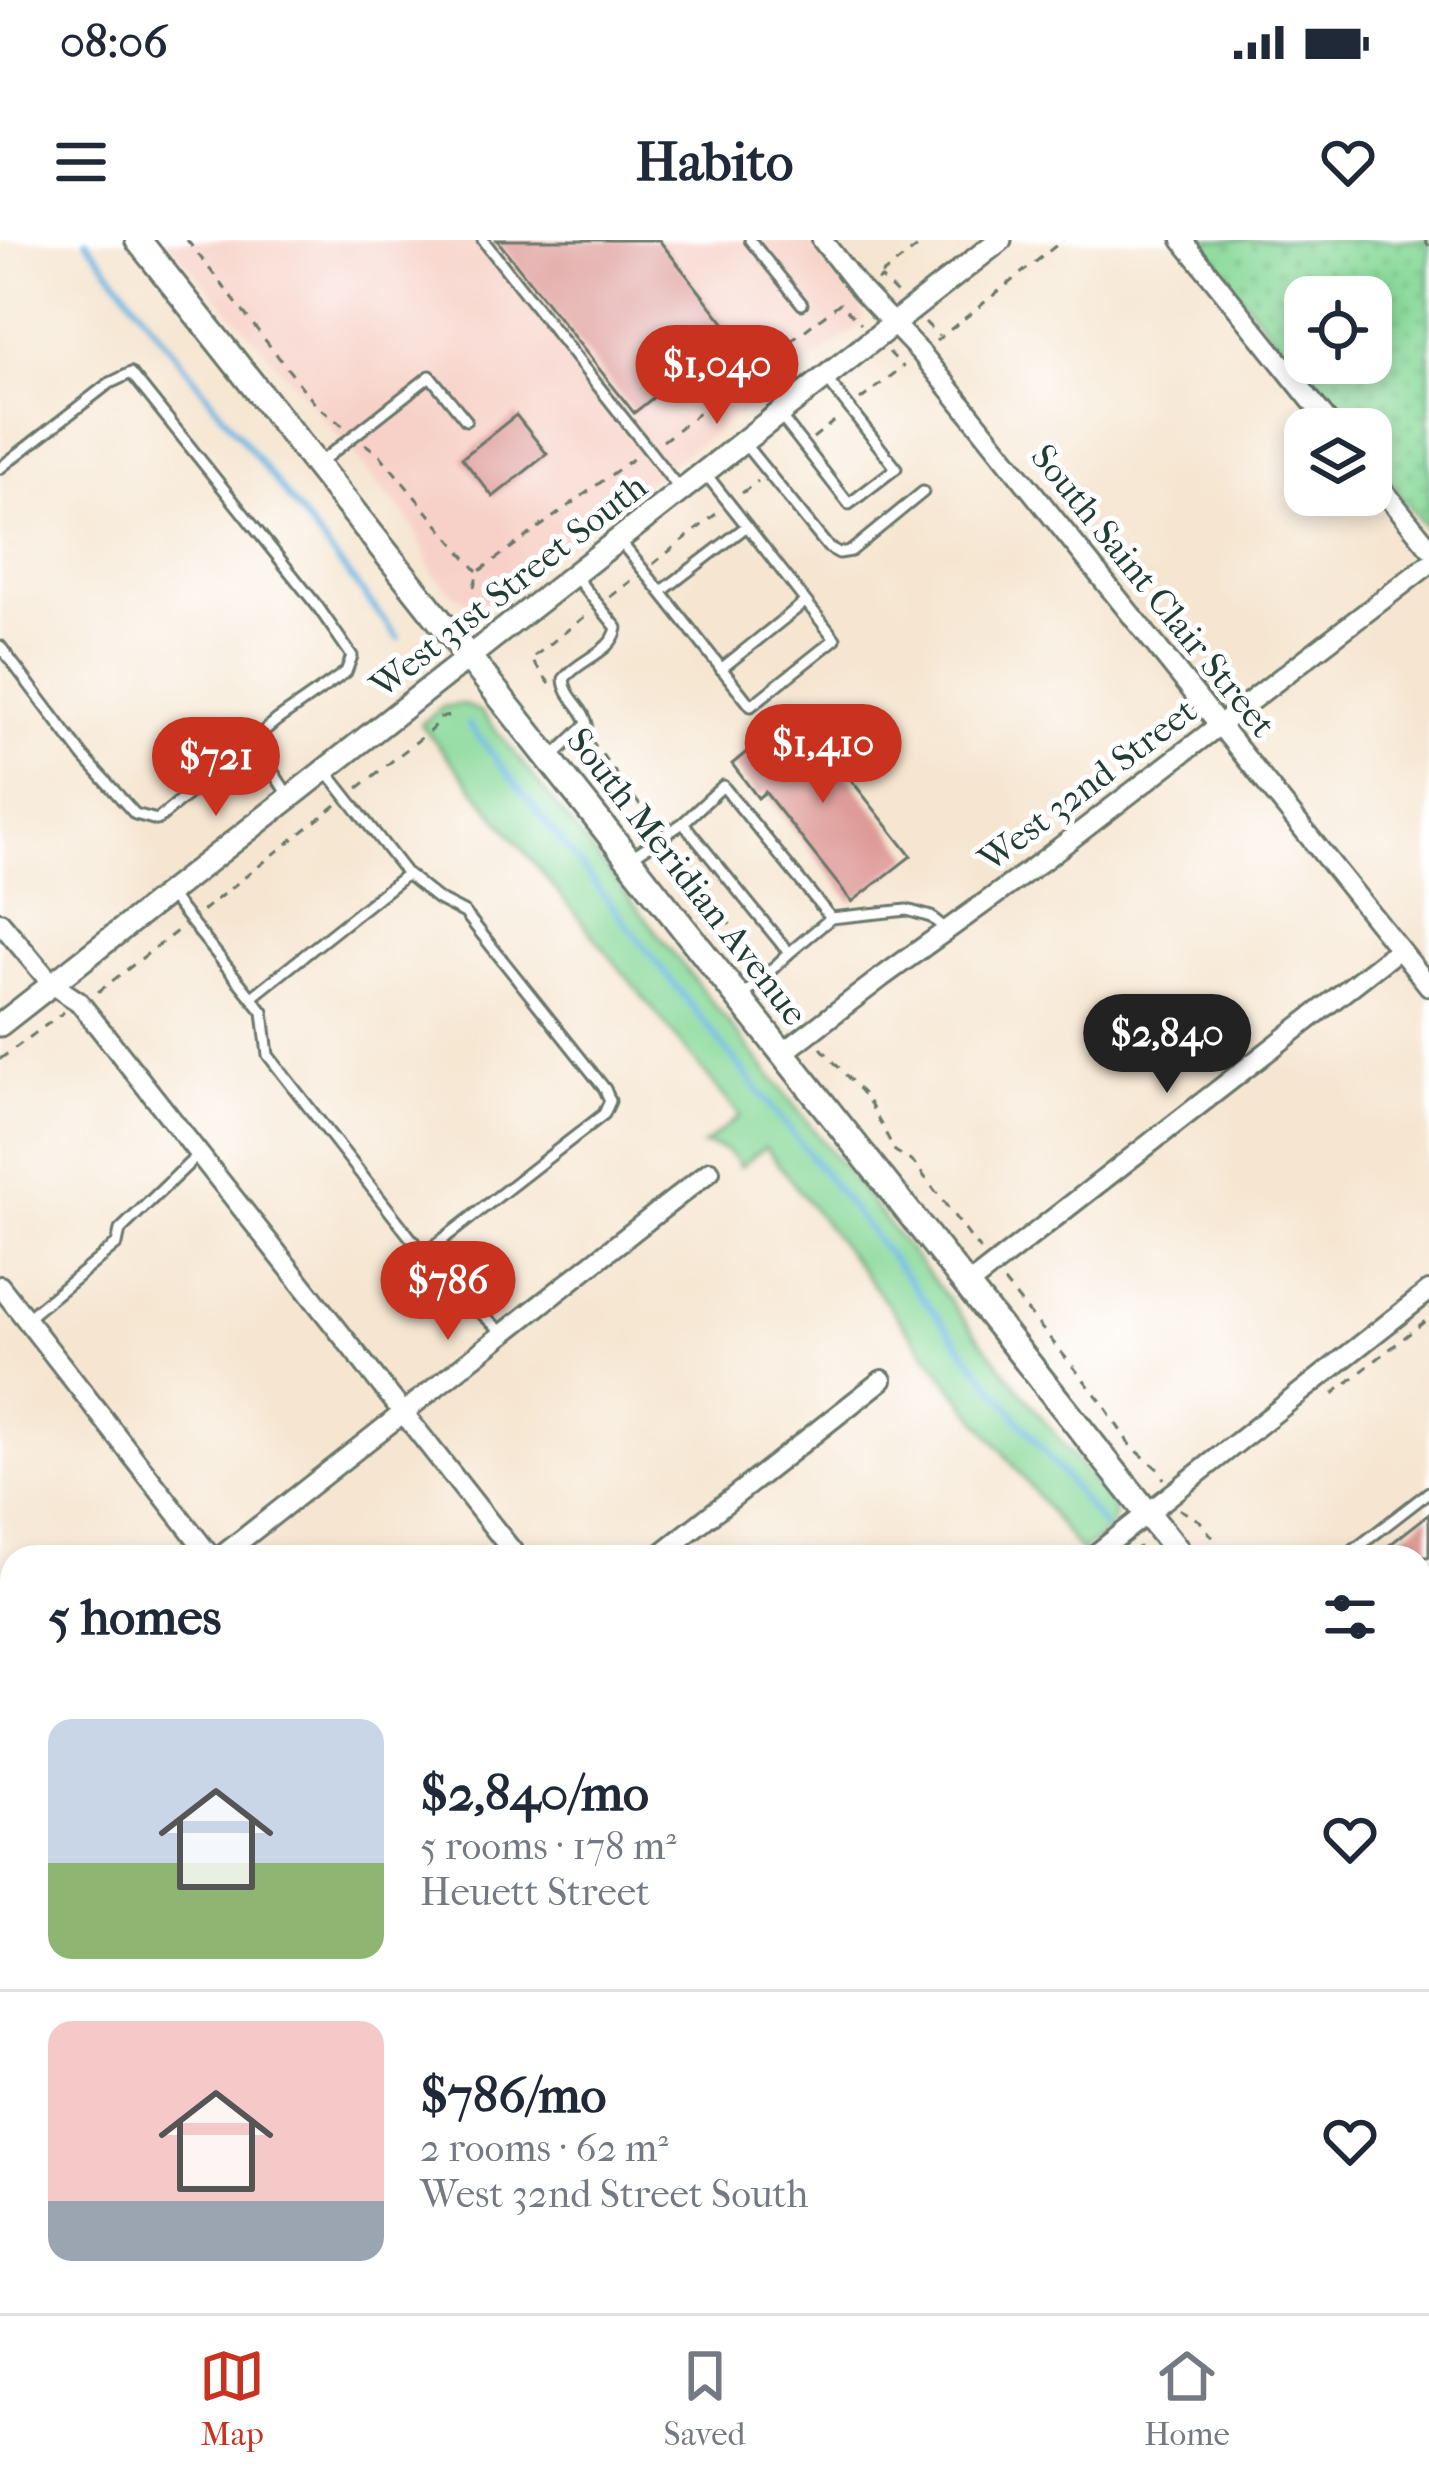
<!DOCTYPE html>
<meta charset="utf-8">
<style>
body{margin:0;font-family:"IM FELL French Canon",serif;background:#f6f6f7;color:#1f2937;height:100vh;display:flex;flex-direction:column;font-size:45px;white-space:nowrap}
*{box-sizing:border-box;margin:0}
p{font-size:39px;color:#747a83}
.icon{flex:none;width:66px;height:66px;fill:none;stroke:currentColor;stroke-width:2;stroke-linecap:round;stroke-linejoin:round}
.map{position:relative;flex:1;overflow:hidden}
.sheet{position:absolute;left:0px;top:1305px;width:1431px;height:768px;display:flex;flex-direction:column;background:#fff;border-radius:36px 36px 0 0;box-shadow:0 6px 18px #0003}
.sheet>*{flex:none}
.fabs{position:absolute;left:1284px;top:36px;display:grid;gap:24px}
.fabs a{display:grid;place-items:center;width:108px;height:108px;border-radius:24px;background:#fff;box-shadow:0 6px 18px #0003;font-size:60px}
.price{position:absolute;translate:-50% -102px;padding:0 27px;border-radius:42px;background:#c8321e;color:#fff;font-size:39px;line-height:78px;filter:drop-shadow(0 3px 6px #0008)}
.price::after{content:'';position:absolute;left:50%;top:72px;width:36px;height:27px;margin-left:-18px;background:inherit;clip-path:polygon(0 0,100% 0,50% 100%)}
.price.selected{background:#222;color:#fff}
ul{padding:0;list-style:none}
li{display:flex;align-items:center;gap:36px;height:300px;padding:0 48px}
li+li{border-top:3px solid #e0e1e3}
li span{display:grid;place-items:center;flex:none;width:336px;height:240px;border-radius:24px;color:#555}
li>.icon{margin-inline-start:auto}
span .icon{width:144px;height:144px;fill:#fffc;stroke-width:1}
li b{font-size:51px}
h2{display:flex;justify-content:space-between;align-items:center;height:144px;padding:0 48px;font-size:51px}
.status{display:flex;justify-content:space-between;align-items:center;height:84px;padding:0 60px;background:#fff;direction:ltr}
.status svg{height:33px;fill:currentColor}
header{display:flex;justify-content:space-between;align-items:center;height:156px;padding:0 48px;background:#fff;font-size:54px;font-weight:700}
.dock{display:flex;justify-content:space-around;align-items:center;height:168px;border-top:3px solid #e0e1e3;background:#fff;font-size:33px;color:#747a83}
.dock a{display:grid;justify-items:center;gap:6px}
.dock .selected{color:#c8321e}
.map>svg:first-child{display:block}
</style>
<div class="status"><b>08:06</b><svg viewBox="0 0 49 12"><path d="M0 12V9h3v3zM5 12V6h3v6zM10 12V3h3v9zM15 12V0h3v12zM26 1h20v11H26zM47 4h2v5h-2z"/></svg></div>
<header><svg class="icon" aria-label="menu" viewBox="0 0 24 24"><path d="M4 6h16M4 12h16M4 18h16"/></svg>Habito<svg class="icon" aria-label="heart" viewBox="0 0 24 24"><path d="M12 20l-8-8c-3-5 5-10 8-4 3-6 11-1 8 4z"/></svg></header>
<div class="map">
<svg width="1429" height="2073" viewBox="0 0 1429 2073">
<defs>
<pattern id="park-dots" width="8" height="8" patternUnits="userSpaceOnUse" patternTransform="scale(3)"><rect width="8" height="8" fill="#88d999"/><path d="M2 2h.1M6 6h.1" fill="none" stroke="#75bb84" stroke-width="1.8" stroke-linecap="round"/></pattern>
</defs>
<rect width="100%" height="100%" fill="#fff"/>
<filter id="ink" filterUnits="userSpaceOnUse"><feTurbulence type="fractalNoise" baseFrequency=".00833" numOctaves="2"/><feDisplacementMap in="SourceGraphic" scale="24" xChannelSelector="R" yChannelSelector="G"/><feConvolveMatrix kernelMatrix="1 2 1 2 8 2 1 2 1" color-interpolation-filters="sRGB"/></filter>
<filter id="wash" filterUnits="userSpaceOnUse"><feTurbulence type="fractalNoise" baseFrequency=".004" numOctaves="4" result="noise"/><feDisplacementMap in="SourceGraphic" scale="48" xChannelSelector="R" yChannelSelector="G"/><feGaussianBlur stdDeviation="2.7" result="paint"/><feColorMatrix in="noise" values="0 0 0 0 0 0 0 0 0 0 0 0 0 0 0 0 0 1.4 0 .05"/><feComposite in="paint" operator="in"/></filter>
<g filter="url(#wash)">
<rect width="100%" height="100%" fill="#f6e6d1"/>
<polygon fill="#f7d1c7" points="166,0 808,0 859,64 864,76 861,85 612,267 504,353 480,364 466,361 450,351 433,333 414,287 305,156"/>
<path fill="#88d999" stroke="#548b66" stroke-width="3" d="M 463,464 L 481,472 L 492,485 L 1113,1267 C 1120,1289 1096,1299 1081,1312 L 765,907 L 740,927 C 733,911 719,906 703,905 L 740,876 L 421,484 L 443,467 Z"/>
<path fill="url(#park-dots)" stroke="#548b66" stroke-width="3" fill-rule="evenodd" d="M 1197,0 L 1429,0 L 1429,292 L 1371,219 L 1371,189 L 1347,189 ZM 1305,57 L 1371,57 L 1371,123 L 1305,123 Z"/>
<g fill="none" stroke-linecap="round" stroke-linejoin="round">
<g stroke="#67b4e1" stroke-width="6">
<polyline points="86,0 398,398"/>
<polyline points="469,485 1105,1288"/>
<polyline points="1419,1718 1429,1731"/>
</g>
</g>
<g id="blocks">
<g fill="#de9b99">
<polygon points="497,0 659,0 733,94 634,173"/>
<polygon points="516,175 547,214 493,257 462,218"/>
<polygon points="797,471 911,616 852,662 765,552 758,558 732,524"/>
<polygon points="1429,1274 1429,1317 1374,1317"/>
</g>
</g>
</g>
<g filter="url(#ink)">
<use href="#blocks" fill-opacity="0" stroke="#6a786b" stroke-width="3"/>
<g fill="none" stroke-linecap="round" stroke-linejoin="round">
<defs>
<g id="service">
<polyline points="483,0 681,251"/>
<polyline points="750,0 802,64"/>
<polyline points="779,174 849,264 896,228 826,138"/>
<polyline points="743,202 828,307 839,313 851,311 923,252"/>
<polyline points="319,223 430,136 466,180"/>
<polyline points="0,228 108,144 131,133 318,367 352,416 346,432 277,480 157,580 135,574 84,517 0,406"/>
<polyline points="619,300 661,352 747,286 705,233"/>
<polyline points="661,352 751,466 835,399 747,286"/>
<polyline points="721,429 805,362"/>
<polyline points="252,500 290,558"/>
<path d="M 552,517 L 587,484 C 584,467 565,458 564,439 C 579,419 612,413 617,388 L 574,335"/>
<polyline points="328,533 407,634 438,659 465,673 605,849 610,861 604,874 424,1014"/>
<polyline points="683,583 723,546 831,678"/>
<polyline points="633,616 683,583 789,713 741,759"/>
<polyline points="168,653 263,772 268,815 442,1038 502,1092"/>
<polyline points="789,713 831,678 907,670 931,677 947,690"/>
<polyline points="252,757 407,634"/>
<polyline points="26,1079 117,1004 120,990 198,915"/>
<polyline points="1345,1317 1429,1252"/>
<polyline points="1419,1498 1429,1507"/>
<polyline points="1419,1608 1429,1600"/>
<polyline points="1419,1793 1429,1805"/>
<polyline points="1419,1843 1429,1835"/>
<polyline points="1419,1926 1429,1918"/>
<polyline points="1419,1974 1429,1986"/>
<polyline points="781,2073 785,2061"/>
</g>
<g id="minor">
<polyline points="822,0 861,50 921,113 1429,746"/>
<polyline points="1182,0 1334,189"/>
<polyline points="1371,235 1429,307"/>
<polyline points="0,682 52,744 79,762 517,1317"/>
<polyline points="783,813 882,737 1041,622 1429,324"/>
<polyline points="0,1046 211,1317"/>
<polyline points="967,1046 1399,709"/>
<polyline points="220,1317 710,931"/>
<polyline points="657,1317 882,1140"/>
<polyline points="1092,1317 1429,1051"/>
<polyline points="0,1439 12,1454"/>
<polyline points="0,1491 12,1482"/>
<polyline points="0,1825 12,1841"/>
</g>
<polyline id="tertiary" points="0,785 1000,0"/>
<g id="secondary">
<polyline points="138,0 1182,1317"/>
<polyline points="1419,1615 1429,1628"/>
</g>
</defs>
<use href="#service" stroke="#6a786b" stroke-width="15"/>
<use href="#minor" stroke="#6a786b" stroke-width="24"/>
<use href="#tertiary" stroke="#6a786b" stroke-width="27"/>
<use href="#secondary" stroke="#6a786b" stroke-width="30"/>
<g stroke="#6a786b" stroke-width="3" stroke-dasharray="9 9" stroke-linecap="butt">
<polyline points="187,0 316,165 343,186"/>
<polyline points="1425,0 1429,6"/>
<polyline points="881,35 927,0"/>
<polyline points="877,41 881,38 897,54"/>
<polyline points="925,82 939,96"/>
<polyline points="936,101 1063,0"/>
<polyline points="889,112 903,127"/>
<polyline points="860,160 904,126"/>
<polyline points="813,198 838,178"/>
<polyline points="663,201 840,63 861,84"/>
<polyline points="365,204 380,215 477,331"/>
<polyline points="742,253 758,241"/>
<polyline points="653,324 716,274"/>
<polyline points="474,347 478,332 634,218"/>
<polyline points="610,357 631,341"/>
<polyline points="550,444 531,419 588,374"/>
<polyline points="591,500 654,584"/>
<polyline points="358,548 431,490 439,478 455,475"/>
<polyline points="670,606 759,722"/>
<polyline points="202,671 336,565"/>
<polyline points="776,744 799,775"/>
<polyline points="98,752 181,688"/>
<polyline points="821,808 867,858 895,911 914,923 980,1010"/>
<polyline points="0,819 64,772"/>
<polyline points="1004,1042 1101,1161 1130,1205 1159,1230 1164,1239"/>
<polyline points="1333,1154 1429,1078"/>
<polyline points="1179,1269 1200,1281 1228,1317"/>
<polyline points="1132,1311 1139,1307 1149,1317"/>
<polyline points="1419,1560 1429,1574"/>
<polyline points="1419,1666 1429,1679"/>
<polyline points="803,2073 809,2061"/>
</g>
<use href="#service" stroke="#fff" stroke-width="9"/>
<use href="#minor" stroke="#fff" stroke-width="18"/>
<use href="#tertiary" stroke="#fff" stroke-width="21"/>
<use href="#secondary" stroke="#fff" stroke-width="24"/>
</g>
</g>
<g text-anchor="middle" stroke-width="10" stroke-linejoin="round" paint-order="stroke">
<g font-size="36" fill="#1f3d34" stroke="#fff">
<text transform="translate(508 345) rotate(-38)" y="13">West 31st Street South</text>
<text transform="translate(1154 350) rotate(51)" y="13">South Saint Clair Street</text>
<text transform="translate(1087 544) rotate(-37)" y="13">West 32nd Street</text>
<text transform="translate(688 636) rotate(52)" y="13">South Meridian Avenue</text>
</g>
</g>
</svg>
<div class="fabs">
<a><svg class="icon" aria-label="locate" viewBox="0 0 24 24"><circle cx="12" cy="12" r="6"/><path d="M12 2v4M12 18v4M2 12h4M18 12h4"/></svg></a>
<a><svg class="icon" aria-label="layers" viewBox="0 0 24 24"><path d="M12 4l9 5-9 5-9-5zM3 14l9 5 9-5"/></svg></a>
</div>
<b class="price" style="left:717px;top:187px">$1,040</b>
<b class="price" style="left:823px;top:566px">$1,410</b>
<b class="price" style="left:216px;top:579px">$721</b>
<b class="price selected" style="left:1167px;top:856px">$2,840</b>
<b class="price" style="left:448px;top:1103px">$786</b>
<section class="sheet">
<h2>5 homes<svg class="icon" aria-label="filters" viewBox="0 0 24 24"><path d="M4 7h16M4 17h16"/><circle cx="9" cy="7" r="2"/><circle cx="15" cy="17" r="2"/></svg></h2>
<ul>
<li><span style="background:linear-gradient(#c9d6e8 60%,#8fb573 0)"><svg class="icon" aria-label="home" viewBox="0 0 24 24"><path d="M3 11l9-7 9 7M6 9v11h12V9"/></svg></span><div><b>$2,840/mo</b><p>5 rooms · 178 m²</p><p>Heuett Street</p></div><svg class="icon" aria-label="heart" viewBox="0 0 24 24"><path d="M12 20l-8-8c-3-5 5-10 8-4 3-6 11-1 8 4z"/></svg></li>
<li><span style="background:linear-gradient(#f6c9c9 75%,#9aa5b1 0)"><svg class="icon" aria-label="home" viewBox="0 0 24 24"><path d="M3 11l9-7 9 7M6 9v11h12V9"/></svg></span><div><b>$786/mo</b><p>2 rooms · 62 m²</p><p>West 32nd Street South</p></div><svg class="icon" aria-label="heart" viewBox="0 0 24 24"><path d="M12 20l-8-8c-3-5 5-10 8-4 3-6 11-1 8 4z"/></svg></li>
</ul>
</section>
</div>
<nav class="dock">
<a class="selected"><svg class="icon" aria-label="map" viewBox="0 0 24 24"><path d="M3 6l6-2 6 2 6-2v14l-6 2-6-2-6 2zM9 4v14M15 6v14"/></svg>Map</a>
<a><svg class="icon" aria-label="saved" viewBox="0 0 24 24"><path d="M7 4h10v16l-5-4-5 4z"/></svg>Saved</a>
<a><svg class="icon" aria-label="home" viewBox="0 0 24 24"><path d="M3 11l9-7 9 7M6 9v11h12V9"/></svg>Home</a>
</nav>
